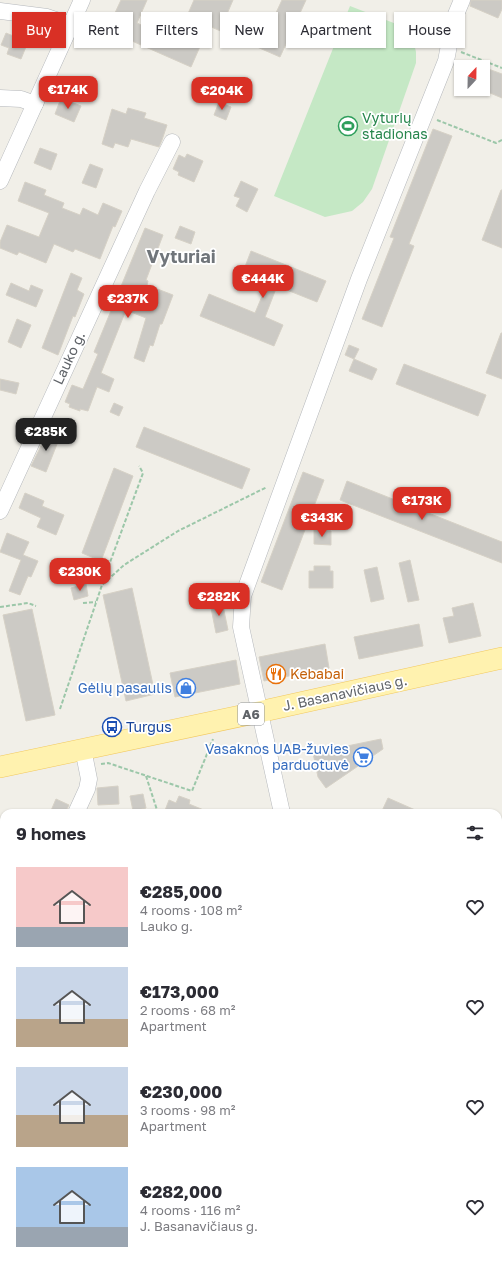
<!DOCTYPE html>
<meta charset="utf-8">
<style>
body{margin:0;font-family:"Golos Text",sans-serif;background:#f2f2f3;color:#2b2b33;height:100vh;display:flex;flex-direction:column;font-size:15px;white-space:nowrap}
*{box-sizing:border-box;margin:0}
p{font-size:13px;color:#7c7c81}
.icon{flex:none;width:22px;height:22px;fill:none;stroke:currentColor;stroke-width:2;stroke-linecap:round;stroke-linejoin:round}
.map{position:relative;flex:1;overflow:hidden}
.drawer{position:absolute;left:0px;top:809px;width:502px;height:456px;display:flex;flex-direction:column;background:#fff;border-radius:12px 12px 0 0;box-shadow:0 1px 3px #0004}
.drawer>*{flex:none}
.guide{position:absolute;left:12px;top:12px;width:478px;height:36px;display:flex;gap:8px}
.needle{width:26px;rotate:22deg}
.tools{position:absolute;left:454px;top:60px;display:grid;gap:8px}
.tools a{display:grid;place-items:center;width:36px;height:36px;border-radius:0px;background:#fff;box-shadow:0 1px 3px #0004;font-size:20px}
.price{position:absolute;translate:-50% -34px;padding:0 9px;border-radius:8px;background:#d93025;color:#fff;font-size:13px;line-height:26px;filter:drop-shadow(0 1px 2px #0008)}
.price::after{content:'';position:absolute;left:50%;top:24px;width:12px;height:9px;margin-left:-6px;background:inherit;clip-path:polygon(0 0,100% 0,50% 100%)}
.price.selected{background:#222;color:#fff}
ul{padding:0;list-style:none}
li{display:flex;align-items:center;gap:12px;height:100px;padding:0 16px}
li span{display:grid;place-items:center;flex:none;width:112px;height:80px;border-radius:0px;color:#555}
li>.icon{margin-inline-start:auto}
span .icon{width:48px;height:48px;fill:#fffc;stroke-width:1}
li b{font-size:17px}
h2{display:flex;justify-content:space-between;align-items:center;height:48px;padding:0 16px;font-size:17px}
.tag{padding:0 14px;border-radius:0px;background:#fff;box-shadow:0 1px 3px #0004;font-size:14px;line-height:36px}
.tag.selected{background:#d93025;color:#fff}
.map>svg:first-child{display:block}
</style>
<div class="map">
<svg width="502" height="1265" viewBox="0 0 502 1265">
<rect width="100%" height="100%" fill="#f1efe8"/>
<g fill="#c5e8c5">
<polygon points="350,6 404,27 413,39 416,52 416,63 372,189 363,202 352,211 325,217 274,196"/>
<polygon points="502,991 502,1265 368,1265 369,1261 498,1261 498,999"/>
</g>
<g fill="#cccac5" stroke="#d6d1c6">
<polygon points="121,0 147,0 137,23 176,41 194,0 233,0 227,14 267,32 282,0 306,0 280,57 209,26 191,67 107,30"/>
<polygon points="471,0 502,0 502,9 498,18 470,6"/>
<polygon points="6,33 28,42 21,59 7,54 9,48 1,45"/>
<polygon points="483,67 502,74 502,98 483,90"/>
<polygon points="61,98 81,106 74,122 55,114"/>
<polygon points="219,102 231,107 226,120 214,115"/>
<polygon points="128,108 146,113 144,118 167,125 162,140 159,147 131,139 128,147 115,143 113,148 102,144 112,109 126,114"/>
<polygon points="433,129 452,136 409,244 414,246 382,327 362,319 394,238 390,237"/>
<polygon points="40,148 57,154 51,170 34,163"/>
<polygon points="187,154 203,161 194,182 178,175 179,172 173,169 179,155 185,158"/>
<polygon points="90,164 103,169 96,188 82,183"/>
<polygon points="241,181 258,189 247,212 236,206 240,198 234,196"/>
<polygon points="25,182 46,190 44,195 64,203 62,208 80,215 83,208 98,215 103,203 122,211 115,227 113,226 100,259 75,249 73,252 54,244 46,263 19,252 17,255 0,248 0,242 7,225 39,237 49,213 18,201"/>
<polygon points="501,190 502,190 502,248 482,240"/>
<polygon points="180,226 195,232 191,244 175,238"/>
<polygon points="145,228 163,235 146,280 148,281 147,285 173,295 162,324 160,324 153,346 150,345 144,362 134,358 146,318 126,310 101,373 114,379 109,392 97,387 88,411 80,409 80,411 69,407 70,404 65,402 72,385 83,389 98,354 94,352"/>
<polygon points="251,251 326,281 317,302 277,286 265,317 283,325 274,346 200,316 209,294 255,313 268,282 243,272"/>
<polygon points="71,273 82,278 77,290 84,294 75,317 73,316 58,355 42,348"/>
<polygon points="11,283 29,291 31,285 43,290 36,307 6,295"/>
<polygon points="17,319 31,325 21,348 8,342"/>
<polygon points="501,333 502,333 502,379 486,373"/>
<polygon points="349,345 359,349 354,359 345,355"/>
<polygon points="354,359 377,369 372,380 349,371"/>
<polygon points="404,364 486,395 478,416 396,384"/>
<polygon points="0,379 19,383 16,394 0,390"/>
<polygon points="114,403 123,407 119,416 110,412"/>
<polygon points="144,427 250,469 242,489 136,447"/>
<polygon points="49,430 61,434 46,472 31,466 41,446 43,446"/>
<polygon points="114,468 133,476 101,561 82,553"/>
<polygon points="303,472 324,480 282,590 261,582"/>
<polygon points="347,481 502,542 502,563 340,500"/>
<polygon points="25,493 44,501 42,506 64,515 56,535 37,527 41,518 19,508"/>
<polygon points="314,530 331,531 331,545 314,544"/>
<polygon points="7,533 29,542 23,555 38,561 31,577 28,576 20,595 9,591 21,560 0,552"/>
<polygon points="410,560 419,600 408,602 399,563"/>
<polygon points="314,566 330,566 330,571 333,571 333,588 309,588 309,571 314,571"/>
<polygon points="377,567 384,599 371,602 364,570"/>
<polygon points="86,584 88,596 74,600 71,588"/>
<polygon points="132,588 155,694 126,701 103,595"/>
<polygon points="222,601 228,630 216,633 210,603"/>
<polygon points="473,603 481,636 449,643 443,618 454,616 452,608"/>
<polygon points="32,609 55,715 26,721 3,615"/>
<polygon points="419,624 423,646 359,659 354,637"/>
<polygon points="325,644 329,668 264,681 259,657"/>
<polygon points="236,660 240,684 175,697 170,673"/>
<polygon points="381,739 383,749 326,788 318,777 313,753"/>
<polygon points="118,786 119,804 98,805 97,788"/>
<polygon points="143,794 146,808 133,811 130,796"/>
<polygon points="179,796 190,800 189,804 211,813 164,813 169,800 176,803"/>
<polygon points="388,798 422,813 381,813"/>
<polygon points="56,799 69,805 65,813 50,813"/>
</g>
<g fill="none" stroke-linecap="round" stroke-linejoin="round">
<defs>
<g id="minor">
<polyline points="0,11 47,17 71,25"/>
<polyline points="0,98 21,99 35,104"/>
<polyline points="0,181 82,0"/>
<polyline points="0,511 147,191 172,142"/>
<polyline points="76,813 87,789 89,779 83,749"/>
<polyline points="282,813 241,627 243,596 359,279 446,61 454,19 462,0"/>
<polyline points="19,1265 21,1261"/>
<polyline points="199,1265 199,1261"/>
</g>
<polyline id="major" points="0,767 259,712 502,658"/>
</defs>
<use href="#minor" stroke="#b5b8bc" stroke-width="17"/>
<use href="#major" stroke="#f2c960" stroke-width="22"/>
<g stroke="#9cc7a9" stroke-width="2" stroke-dasharray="4 2" stroke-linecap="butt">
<polyline points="461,52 502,68"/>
<polyline points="437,120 496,143 502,140"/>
<polyline points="102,584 143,473 139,466"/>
<polyline points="83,603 96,602"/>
<polyline points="0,607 28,603 36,606"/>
<polyline points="60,709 102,585 124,565 178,531 267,487"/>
<polyline points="101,764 108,763 192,791 213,739"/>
<polyline points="146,776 158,813"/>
<polyline points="0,1022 4,1023"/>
<polyline points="0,1033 4,1031"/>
<polyline points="0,1088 4,1094"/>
<polyline points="0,1096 4,1136 0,1145"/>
<polyline points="0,1236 4,1242"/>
<polyline points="63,1265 64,1261"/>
<polyline points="72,1265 76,1261"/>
<polyline points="166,1265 169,1261"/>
</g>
<use href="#minor" stroke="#fff" stroke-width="16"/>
<use href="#major" stroke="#fff2af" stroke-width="21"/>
</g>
<defs>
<symbol id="stadium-ring" viewBox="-11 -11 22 22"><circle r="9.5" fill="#fff" stroke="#2e9e5b" stroke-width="1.5"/><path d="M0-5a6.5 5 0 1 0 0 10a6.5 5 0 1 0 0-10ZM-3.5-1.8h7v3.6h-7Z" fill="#2e9e5b"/></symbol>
<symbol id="restaurant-ring" viewBox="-11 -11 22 22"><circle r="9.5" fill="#fff" stroke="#e8710a" stroke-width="1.5"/><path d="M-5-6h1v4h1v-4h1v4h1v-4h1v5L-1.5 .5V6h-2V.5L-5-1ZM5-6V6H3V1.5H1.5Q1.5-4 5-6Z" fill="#e8710a"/></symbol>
<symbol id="shop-ring" viewBox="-11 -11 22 22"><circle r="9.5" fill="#fff" stroke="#3f7fe0" stroke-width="1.5"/><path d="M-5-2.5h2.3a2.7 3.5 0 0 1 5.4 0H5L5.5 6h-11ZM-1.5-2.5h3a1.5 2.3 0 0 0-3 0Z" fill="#3f7fe0"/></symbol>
<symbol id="bus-ring" viewBox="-11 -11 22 22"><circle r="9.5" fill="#fff" stroke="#1a4fb4" stroke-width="1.5"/><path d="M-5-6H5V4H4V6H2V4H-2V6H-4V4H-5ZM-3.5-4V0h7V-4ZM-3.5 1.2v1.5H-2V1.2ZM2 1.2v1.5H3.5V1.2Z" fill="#1a4fb4"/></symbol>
<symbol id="supermarket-ring" viewBox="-11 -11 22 22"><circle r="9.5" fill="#fff" stroke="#3f7fe0" stroke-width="1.5"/><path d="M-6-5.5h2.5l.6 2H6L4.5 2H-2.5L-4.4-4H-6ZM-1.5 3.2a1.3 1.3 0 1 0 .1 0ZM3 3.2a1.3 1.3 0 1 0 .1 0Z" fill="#3f7fe0"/></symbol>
</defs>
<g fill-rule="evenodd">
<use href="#stadium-ring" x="337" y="115" width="22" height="22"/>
<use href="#restaurant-ring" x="265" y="663" width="22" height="22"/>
<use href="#shop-ring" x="175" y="677" width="22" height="22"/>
<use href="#bus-ring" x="101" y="716" width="22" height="22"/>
<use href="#supermarket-ring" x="352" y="746" width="22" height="22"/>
</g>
<g text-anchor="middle" stroke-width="3.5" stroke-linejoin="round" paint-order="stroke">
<rect fill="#fff" stroke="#8f9295" stroke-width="1" x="238" y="703" width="26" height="22" rx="3"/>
<g font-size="13" font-weight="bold" fill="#5f6368">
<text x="251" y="719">A6</text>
</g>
<g font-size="14" fill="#27864d" stroke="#fff" text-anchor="start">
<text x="362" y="123">Vyturių<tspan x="362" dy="16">stadionas</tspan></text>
</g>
<g font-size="14" fill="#5f6368" stroke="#fff">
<text transform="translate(69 358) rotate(-65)" y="5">Lauko g.</text>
<text transform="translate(345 693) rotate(-12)" y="5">J. Basanavičiaus g.</text>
</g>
<g font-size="14" fill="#c56008" stroke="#fff" text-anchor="start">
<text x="290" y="679">Kebabai</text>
</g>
<g font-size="14" fill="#366cbe" stroke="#fff" text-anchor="end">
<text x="172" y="693">Gėlių pasaulis</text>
<text x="349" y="754">Vasaknos UAB-žuvies<tspan x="349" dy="16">parduotuvė</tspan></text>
</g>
<g font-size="14" fill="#164399" stroke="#fff" text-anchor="start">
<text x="126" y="732">Turgus</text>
</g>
<g font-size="18" font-weight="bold" fill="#70757a" stroke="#fff">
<text x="181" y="263">Vyturiai</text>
</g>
</g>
</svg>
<div class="tools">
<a><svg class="needle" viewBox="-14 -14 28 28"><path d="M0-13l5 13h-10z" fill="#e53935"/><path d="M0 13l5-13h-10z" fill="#7c7c81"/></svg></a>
</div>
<b class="price" style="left:68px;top:110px">€174K</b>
<b class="price" style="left:222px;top:111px">€204K</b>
<b class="price" style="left:263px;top:299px">€444K</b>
<b class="price" style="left:128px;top:319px">€237K</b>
<b class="price selected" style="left:46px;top:452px">€285K</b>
<b class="price" style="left:422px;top:521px">€173K</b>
<b class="price" style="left:322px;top:538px">€343K</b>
<b class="price" style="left:80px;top:592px">€230K</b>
<b class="price" style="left:219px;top:617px">€282K</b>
<div class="guide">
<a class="tag selected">Buy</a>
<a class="tag">Rent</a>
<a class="tag">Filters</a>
<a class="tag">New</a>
<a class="tag">Apartment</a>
<a class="tag">House</a>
</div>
<section class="drawer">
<h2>9 homes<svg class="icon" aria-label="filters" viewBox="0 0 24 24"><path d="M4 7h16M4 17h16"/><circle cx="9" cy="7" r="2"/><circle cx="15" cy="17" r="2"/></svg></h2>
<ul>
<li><span style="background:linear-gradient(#f6c9c9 75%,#9aa5b1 0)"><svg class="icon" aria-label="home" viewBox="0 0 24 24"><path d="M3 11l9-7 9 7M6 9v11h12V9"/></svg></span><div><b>€285,000</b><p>4 rooms · 108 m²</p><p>Lauko g.</p></div><svg class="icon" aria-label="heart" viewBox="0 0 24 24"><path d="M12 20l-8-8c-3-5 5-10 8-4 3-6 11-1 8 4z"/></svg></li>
<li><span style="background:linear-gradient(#c9d6e8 65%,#b9a48a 0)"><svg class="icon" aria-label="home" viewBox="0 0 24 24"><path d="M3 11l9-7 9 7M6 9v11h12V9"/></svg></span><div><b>€173,000</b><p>2 rooms · 68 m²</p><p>Apartment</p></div><svg class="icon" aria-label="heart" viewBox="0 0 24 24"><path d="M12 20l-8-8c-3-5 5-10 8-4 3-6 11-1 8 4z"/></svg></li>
<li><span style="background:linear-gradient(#c9d6e8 60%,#b9a48a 0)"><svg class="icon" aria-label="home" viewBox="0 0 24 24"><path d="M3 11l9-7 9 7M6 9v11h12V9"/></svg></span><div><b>€230,000</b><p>3 rooms · 98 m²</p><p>Apartment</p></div><svg class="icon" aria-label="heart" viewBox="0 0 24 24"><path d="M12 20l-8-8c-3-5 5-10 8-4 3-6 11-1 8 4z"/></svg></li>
<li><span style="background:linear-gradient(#a9c7e8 75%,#9aa5b1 0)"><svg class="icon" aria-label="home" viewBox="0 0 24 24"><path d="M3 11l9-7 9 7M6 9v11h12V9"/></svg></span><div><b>€282,000</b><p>4 rooms · 116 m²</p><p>J. Basanavičiaus g.</p></div><svg class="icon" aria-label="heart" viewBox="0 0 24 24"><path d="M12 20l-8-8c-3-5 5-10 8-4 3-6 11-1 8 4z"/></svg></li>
</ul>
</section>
</div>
